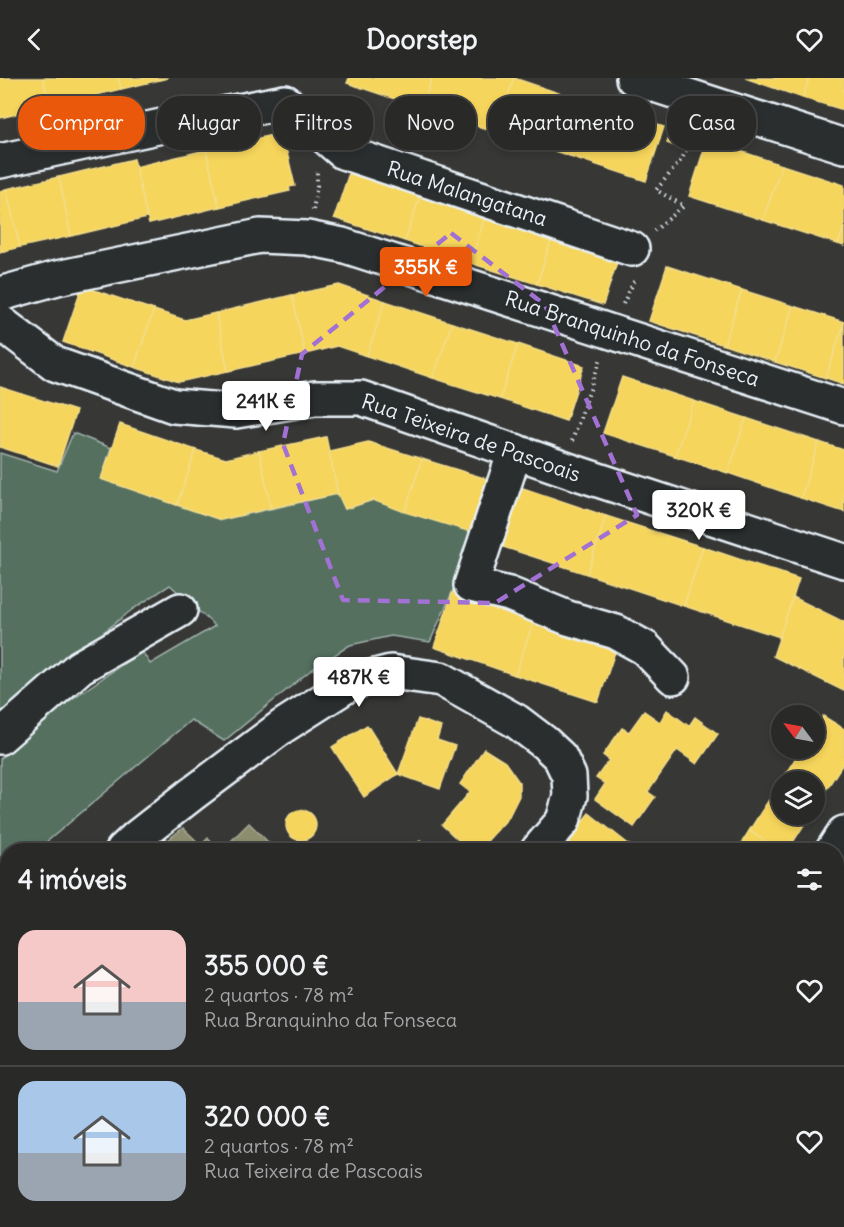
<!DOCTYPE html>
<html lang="pt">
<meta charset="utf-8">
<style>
body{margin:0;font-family:Delius,sans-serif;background:#353534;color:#f1f3f6;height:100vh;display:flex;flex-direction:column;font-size:22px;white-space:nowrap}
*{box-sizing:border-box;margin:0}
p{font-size:20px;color:#a5a6a8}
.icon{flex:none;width:33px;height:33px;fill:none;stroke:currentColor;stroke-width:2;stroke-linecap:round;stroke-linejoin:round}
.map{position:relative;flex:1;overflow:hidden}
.panel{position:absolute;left:0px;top:765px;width:844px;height:384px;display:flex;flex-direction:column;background:#292928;border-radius:24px 24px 0 0;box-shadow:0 3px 9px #0003,0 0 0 2px #454545}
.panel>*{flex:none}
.banner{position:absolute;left:18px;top:18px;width:808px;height:54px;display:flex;gap:12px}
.needle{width:39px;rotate:302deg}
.fabs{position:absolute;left:771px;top:627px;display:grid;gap:12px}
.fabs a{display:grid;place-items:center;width:54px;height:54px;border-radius:50%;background:#292928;box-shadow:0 3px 9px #0003,0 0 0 2px #454545;font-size:30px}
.price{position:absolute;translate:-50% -51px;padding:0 14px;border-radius:6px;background:#fff;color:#222;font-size:20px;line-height:39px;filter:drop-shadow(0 2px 3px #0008)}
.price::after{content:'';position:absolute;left:50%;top:36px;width:18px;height:14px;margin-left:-9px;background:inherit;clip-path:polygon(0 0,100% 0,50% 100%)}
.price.on{background:#ea580c;color:#fff}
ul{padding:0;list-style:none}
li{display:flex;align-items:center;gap:18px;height:150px;padding:0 18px}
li+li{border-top:2px solid #454545}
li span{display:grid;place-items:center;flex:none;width:168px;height:120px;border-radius:18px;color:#555}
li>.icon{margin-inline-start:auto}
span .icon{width:72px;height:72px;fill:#fffc;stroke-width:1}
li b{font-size:26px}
h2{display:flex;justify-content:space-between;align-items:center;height:72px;padding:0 18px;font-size:26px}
.tag{padding:0 21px;border-radius:24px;background:#292928;box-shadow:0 3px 9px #0003,0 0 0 2px #454545;font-size:21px;line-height:54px}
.tag.on{background:#ea580c;color:#fff}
header{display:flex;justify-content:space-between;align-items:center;height:78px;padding:0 18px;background:#292928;font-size:27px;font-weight:700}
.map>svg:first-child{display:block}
</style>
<header><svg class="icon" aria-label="back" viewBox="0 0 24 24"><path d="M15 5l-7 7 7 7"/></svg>Doorstep<svg class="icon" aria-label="heart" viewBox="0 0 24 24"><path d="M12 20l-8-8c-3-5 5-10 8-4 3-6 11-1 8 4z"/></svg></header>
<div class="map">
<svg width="844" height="1149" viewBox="0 0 844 1149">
<rect width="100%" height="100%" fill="#373736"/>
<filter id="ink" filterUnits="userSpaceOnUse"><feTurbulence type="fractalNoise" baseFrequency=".0167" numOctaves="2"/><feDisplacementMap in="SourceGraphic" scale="12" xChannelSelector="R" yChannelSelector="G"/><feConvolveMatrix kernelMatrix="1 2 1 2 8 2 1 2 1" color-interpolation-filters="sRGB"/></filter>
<g filter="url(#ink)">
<g fill="#55705e" stroke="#9eb0ab" stroke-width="1.5">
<polygon points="73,355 111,370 101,401 221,442 338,416 345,431 373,422 478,456 430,564 391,558 350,567 311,592 224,663 191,642 37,772 8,772 7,811 0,822 0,681 46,639 142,573 150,586 215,548 170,507 133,531 0,635 0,375 57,393"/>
<polygon points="837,931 844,933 844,1000 837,1008"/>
<polygon points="545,1142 737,1142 745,1149 538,1149"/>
</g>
<g fill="#f6d55c" stroke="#f2dd8b" stroke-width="1.5">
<polygon points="0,0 43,0 50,28 0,40"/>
<polygon points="43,0 118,0 121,11 50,28"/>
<polygon points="118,0 168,0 121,11"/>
<polygon points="349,0 432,0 422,30 347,5"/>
<polygon points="432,0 514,0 496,54 422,30"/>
<polygon points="514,0 588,25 570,78 496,54"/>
<polygon points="745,0 809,0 803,20"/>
<polygon points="809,0 844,0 844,32 803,20"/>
<polygon points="588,25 664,49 646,103 570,78"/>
<polygon points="277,56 278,59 283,58 295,108 289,109 290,113 219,129 206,72"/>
<polygon points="670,57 686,62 683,71 667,65"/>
<polygon points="707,62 782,87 763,142 689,118"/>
<polygon points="206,72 219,129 149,146 135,89"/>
<polygon points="134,81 147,140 71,158 59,99"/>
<polygon points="352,86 423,109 405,163 334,140"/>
<polygon points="782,87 844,107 844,149 838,166 763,142"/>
<polygon points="59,99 71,158 20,169 6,111"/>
<polygon points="423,109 488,130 470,185 405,163"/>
<polygon points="6,111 20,169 0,174 0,113"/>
<polygon points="488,130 555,151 537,206 470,185"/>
<polygon points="844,149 844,168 838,166"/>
<polygon points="555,151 621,172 603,227 537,206"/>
<polygon points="667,188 742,212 724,267 649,243"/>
<polygon points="339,207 385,223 367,278 337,268 305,276 292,217"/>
<polygon points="82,208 154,232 134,289 63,264"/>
<polygon points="742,212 793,228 775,284 724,267"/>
<polygon points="292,217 305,276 228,293 216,235"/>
<polygon points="385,223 452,245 433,300 367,278"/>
<polygon points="793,228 844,244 826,300 775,284"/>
<polygon points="154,232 185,242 216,235 228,293 179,304 134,289"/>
<polygon points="452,245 518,266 500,321 433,300"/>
<polygon points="844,245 844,306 826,300"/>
<polygon points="518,266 584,288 566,343 500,321"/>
<polygon points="622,299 694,323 675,378 603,355"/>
<polygon points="0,309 76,333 58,388 0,369"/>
<polygon points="694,323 746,340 728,395 675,378"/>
<polygon points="746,340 819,364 801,420 728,395"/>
<polygon points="120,346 196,372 177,427 101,401"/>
<polygon points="326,359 338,416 271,430 259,373"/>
<polygon points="368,364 422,381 405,434 373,422 345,431 338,416 329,373"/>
<polygon points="819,364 844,372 844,434 801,420"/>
<polygon points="196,372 226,381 259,373 271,430 221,442 177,427"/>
<polygon points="422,381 494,403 478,456 405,434"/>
<polygon points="511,406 606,438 587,496 491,465"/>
<polygon points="606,438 703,469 684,528 587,496"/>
<polygon points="703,469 799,501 780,559 684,528"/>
<polygon points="453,513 535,540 515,597 434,569"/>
<polygon points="793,519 844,544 844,613 773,578"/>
<polygon points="535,540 617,568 598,624 515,597"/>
<polygon points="667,632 689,648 695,639 718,656 697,686 677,672 648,714 655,719 634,749 595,721 605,706 596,700 609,682 603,677 622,650 629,654 644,633 660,644"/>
<polygon points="823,638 844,651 844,684 822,718 814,713 814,704 799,704 786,695 802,670 814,670 814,651"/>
<polygon points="418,641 441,649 437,662 455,668 440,711 398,696"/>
<polygon points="367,647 398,696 364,719 332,669"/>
<polygon points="484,671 505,684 519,704 519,718 508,740 479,772 469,772 442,747 470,714 460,706"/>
<polygon points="786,695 799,704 782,704 782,736 811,736 788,772 780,772 749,753"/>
<polygon points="814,713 822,718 814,731"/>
<circle cx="301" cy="747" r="15"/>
<polygon points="589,735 636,772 559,772"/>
<polygon points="749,753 780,772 737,772"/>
<polygon points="420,762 432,772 410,772"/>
<polygon points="844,781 844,871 838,880 837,792"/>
<polygon points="24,1142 78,1142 88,1148 18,1149"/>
<polygon points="199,1142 259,1142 268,1149 193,1149"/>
<polygon points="439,1142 468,1142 459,1149 454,1149 451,1143 443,1147"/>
<polygon points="772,1142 823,1142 817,1149 775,1149 769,1145"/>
</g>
<g fill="#8c8c6e" stroke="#a8aa97" stroke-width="1.5">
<polygon points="249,745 276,772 222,772"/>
<polygon points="183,750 201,767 208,760 219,772 155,772"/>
</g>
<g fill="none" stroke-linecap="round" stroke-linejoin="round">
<defs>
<g id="minor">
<polyline points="633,0 844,68"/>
<polyline points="0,83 171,46 285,24 343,74 632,171"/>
<polyline points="0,216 57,200 260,158 307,160 342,167 844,329"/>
<polyline points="0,244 55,286 174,328 236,333 315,320 361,320 571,393 844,483"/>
<polyline points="515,373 471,507 509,516 568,540 616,554 645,570 673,599"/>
<polyline points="0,659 80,589 180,532"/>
<polyline points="123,772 137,759 192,716 283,648 352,604 391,594 441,601 516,643 545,665 560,679 569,698 570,718 563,743 538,772"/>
<polyline points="833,772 844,755"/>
<polyline points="0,900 8,891"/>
<polyline points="837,902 844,900"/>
<polyline points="160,1149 166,1142"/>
<polyline points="511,1149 518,1142"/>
</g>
</defs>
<use href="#minor" stroke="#e8f1f8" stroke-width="38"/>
<g stroke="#e8f1f8" stroke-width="4" stroke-dasharray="1.5 4.5" stroke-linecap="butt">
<polyline points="313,132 317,108 317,92"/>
<polyline points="654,153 684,128 656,112 682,81 691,62 673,53 673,45"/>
<polyline points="623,226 635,201"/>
<polyline points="572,363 601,280"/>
</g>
<use href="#minor" stroke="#2a2d2e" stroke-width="33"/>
</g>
</g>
<path fill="none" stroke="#a171d3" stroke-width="4.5" stroke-dasharray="12 8" stroke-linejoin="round" d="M 451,155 L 545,227 L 637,437 L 495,525 L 343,522 L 283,366 L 302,276 Z"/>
<g text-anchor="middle" stroke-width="6" stroke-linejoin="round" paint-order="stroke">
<g font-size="21" fill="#e8f1f8" stroke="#2a2d2e">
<text transform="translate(467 116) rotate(18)" y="7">Rua Malangatana</text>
<text transform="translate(632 261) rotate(18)" y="7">Rua Branquinho da Fonseca</text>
<text transform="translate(471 360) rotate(19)" y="7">Rua Teixeira de Pascoais</text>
</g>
</g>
</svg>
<div class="fabs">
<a><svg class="needle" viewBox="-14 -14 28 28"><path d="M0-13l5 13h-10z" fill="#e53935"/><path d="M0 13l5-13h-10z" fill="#a5a6a8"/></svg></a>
<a><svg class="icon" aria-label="layers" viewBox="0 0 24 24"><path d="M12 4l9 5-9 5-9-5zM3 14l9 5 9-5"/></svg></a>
</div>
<b class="price on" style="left:426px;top:220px">355K €</b>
<b class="price" style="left:266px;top:354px">241K €</b>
<b class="price" style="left:699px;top:463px">320K €</b>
<b class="price" style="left:359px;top:630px">487K €</b>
<div class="banner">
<a class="tag on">Comprar</a>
<a class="tag">Alugar</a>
<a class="tag">Filtros</a>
<a class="tag">Novo</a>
<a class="tag">Apartamento</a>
<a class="tag">Casa</a>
</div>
<section class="panel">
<h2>4 imóveis<svg class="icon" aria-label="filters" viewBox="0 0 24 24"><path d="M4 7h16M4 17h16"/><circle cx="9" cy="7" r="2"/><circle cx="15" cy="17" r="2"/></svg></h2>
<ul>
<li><span style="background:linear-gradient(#f6c9c9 60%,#9aa5b1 0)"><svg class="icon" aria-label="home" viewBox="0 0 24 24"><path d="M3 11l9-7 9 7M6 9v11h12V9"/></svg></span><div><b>355 000 €</b><p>2 quartos · 78 m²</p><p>Rua Branquinho da Fonseca</p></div><svg class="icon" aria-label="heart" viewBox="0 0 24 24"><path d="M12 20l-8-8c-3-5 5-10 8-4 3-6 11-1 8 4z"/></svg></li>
<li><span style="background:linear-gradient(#a9c7e8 60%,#9aa5b1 0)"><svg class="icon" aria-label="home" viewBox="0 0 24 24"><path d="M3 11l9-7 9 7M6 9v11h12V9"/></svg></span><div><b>320 000 €</b><p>2 quartos · 78 m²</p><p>Rua Teixeira de Pascoais</p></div><svg class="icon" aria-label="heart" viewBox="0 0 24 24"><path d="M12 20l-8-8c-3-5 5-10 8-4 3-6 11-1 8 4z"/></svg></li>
</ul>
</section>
</div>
